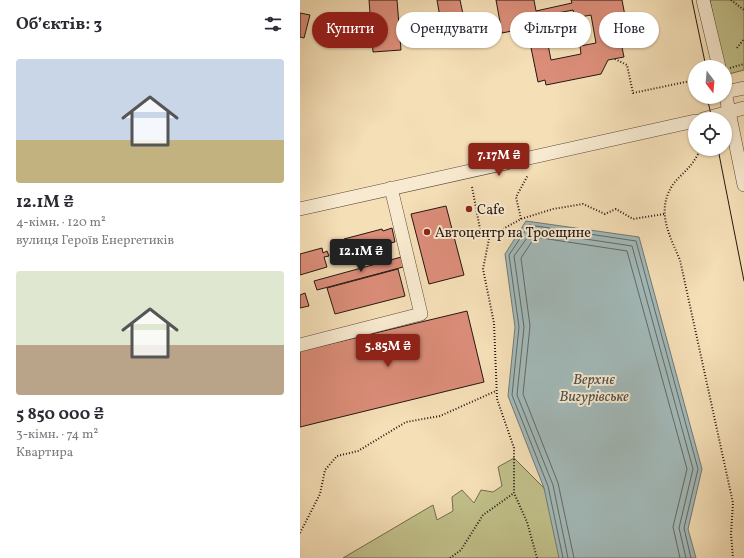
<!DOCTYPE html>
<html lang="uk">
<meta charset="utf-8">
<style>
body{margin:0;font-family:Vollkorn,serif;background:#f2f2f3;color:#2b2b33;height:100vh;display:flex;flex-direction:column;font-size:15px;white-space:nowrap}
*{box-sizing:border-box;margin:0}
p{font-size:13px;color:#7c7c81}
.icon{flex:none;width:22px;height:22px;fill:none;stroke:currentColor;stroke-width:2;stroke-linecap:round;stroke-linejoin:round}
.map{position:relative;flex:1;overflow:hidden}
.drawer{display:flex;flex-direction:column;background:#fff;width:300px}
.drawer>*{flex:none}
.top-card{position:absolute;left:12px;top:12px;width:372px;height:36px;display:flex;gap:8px}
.needle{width:26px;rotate:164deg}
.fabs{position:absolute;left:388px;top:60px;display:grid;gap:8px}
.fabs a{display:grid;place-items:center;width:44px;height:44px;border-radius:50%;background:#fff;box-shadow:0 1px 3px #0004;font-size:20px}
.price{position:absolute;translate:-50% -34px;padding:0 9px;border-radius:4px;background:#8f2418;color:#fff;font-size:13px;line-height:26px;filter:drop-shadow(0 1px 2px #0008)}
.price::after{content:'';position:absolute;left:50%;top:24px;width:12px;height:9px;margin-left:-6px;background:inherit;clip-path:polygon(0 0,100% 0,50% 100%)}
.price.selected{background:#222;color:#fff}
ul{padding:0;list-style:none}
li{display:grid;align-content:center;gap:8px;height:212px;padding:0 16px}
li span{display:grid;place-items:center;height:124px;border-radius:4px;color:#555}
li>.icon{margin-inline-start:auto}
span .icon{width:72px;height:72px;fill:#fffc;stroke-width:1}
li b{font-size:17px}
h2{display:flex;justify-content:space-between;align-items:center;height:48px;padding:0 16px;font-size:17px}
.pill{padding:0 14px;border-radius:18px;background:#fff;box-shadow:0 1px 3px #0004;font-size:14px;line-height:36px}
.pill.selected{background:#8f2418;color:#fff}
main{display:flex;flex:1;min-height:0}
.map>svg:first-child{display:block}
</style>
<main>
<section class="drawer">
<h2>Об’єктів: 3<svg class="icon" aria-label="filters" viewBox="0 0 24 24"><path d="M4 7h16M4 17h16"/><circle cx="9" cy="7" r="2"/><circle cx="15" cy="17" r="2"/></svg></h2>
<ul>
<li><span style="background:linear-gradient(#c9d6e8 65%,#c2b280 0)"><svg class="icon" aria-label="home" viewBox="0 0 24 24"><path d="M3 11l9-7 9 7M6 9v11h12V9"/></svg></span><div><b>12.1M ₴</b><p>4-кімн. · 120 m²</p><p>вулиця Героїв Енергетиків</p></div></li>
<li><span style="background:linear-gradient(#dfe7d0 60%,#b9a48a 0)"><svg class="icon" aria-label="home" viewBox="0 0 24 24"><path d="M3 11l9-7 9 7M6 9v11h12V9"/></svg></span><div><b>5 850 000 ₴</b><p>3-кімн. · 74 m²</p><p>Квартира</p></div></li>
</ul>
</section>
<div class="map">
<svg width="444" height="558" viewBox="0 0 444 558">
<rect width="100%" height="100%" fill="#f5dfb7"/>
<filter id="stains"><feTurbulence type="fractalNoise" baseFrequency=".005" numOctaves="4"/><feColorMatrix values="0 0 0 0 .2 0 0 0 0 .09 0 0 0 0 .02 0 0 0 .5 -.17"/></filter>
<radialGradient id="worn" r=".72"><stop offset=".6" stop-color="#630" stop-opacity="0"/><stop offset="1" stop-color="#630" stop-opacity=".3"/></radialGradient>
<g fill="#c1c08a" stroke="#726c4e">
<polygon points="410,0 444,0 444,70 425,75 425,67 423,67"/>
<polygon points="214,458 244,488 272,558 43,558 133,505 137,520 153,511 152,497 162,490 174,503 181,490 193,492 202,486 198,467"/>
</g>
<polygon fill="#a2baba" stroke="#707976" points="226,221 339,237 402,469 388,529 396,558 259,558 244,488 208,396 215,327 205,254"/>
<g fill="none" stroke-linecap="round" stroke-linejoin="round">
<g stroke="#636866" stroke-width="1">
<polyline points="263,558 248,486 212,395 219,327 209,255 229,225 336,241 398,469 384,528 391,558"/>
<polyline points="268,558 253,485 217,395 224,327 214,256 232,231 332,246 393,469 379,528 386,558"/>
<polyline points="274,558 258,483 223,394 230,326 221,258 235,237 327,251 387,469 373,527 380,558"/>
</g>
</g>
<g fill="#db8d79" stroke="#241711" fill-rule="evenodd">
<polygon points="69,0 97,0 101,50 73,52"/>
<polygon points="137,0 160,0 164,19 141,23"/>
<path d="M 196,0 L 234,0 L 236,11 L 272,3 L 271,0 L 322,0 L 325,16 L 316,18 L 324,57 L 308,60 L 301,74 L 246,85 L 245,80 L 238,82 L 227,28 L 202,33 ZM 273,10 L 275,18 L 291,15 L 296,43 L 280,46 L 281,54 L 251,60 L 244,24 L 239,25 L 237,17 Z"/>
<polygon points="0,13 10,15 4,38 0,37"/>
<polygon points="146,206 164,275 129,284 111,214"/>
<polygon points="92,228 95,242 85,244 86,249 49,259 44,239 82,229 83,231"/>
<polygon points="22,248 23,253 27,251 29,256 24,257 27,267 0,275 0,254"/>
<polygon points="46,253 47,258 39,261 37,256"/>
<polygon points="105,256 107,266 17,290 14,281"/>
<polygon points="98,269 105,296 35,314 27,288"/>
<polygon points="5,293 9,306 0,308 0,295"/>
<polygon points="167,311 184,382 0,427 0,351"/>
</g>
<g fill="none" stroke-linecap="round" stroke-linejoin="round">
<defs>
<g id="minor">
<polyline points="403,0 419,67"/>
<polyline points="425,92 444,185"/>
<polyline points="425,92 444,88"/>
<polyline points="403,119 444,108"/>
<polyline points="0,209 395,121"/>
<polyline points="0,345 121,314 91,188"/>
</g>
</defs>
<use href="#minor" stroke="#58493a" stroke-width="14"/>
<g stroke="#241711" stroke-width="2" stroke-dasharray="1 2" stroke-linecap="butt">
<polyline points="431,0 444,10"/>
<polyline points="437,48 444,39"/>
<polyline points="315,59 327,65 333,93 395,80"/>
<polyline points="430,68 444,64"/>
<path d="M 401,149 C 398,154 395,160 391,165 C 386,171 379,177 374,183 C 355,210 369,234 380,260 L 433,503 L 431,534 L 433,558"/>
<polyline points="172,187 180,229 189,239"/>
<polyline points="221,219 216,197 228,175"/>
<polyline points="0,533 20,494 25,470 37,456 58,451 106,422 140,416 196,391"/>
<polyline points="150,558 161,550 183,515 214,493"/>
<polyline points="237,558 227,522 214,493 214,448 197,399 194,323 183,269 189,239 194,234 221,219 253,209 283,204 305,214 316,209 333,219 364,214"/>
</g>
<use href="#minor" stroke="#f8ead0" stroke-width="13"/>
<g stroke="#241711" stroke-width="1">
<polyline points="392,0 406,67"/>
<polyline points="407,97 412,119"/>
<polyline points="418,149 444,281"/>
</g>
</g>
<g fill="#8f2418" stroke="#f8ead0" stroke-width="1.5">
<circle cx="169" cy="209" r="4"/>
<circle cx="127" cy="232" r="4"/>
</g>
<g text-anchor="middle" stroke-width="4" stroke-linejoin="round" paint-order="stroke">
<g font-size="14" fill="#241711" stroke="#f8ead0" text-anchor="start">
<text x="177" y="214">Cafe</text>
<text x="135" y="237">Автоцентр на Троещине</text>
</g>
<g font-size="15" font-style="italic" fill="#50504c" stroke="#f8ead0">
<text x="294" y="384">Верхнє<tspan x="294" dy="17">Вигурівське</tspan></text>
</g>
</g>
<rect width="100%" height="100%" filter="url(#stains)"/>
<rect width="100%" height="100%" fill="url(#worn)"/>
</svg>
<div class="fabs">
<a><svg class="needle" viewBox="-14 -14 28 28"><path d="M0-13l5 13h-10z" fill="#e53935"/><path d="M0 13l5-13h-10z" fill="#7c7c81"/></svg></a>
<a><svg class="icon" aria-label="locate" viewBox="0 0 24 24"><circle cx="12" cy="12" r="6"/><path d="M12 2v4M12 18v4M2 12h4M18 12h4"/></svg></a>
</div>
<b class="price" style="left:199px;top:177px">7.17M ₴</b>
<b class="price selected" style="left:61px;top:273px">12.1M ₴</b>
<b class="price" style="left:88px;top:368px">5.85M ₴</b>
<div class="top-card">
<a class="pill selected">Купити</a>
<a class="pill">Орендувати</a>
<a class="pill">Фільтри</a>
<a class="pill">Нове</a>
</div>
</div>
</main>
